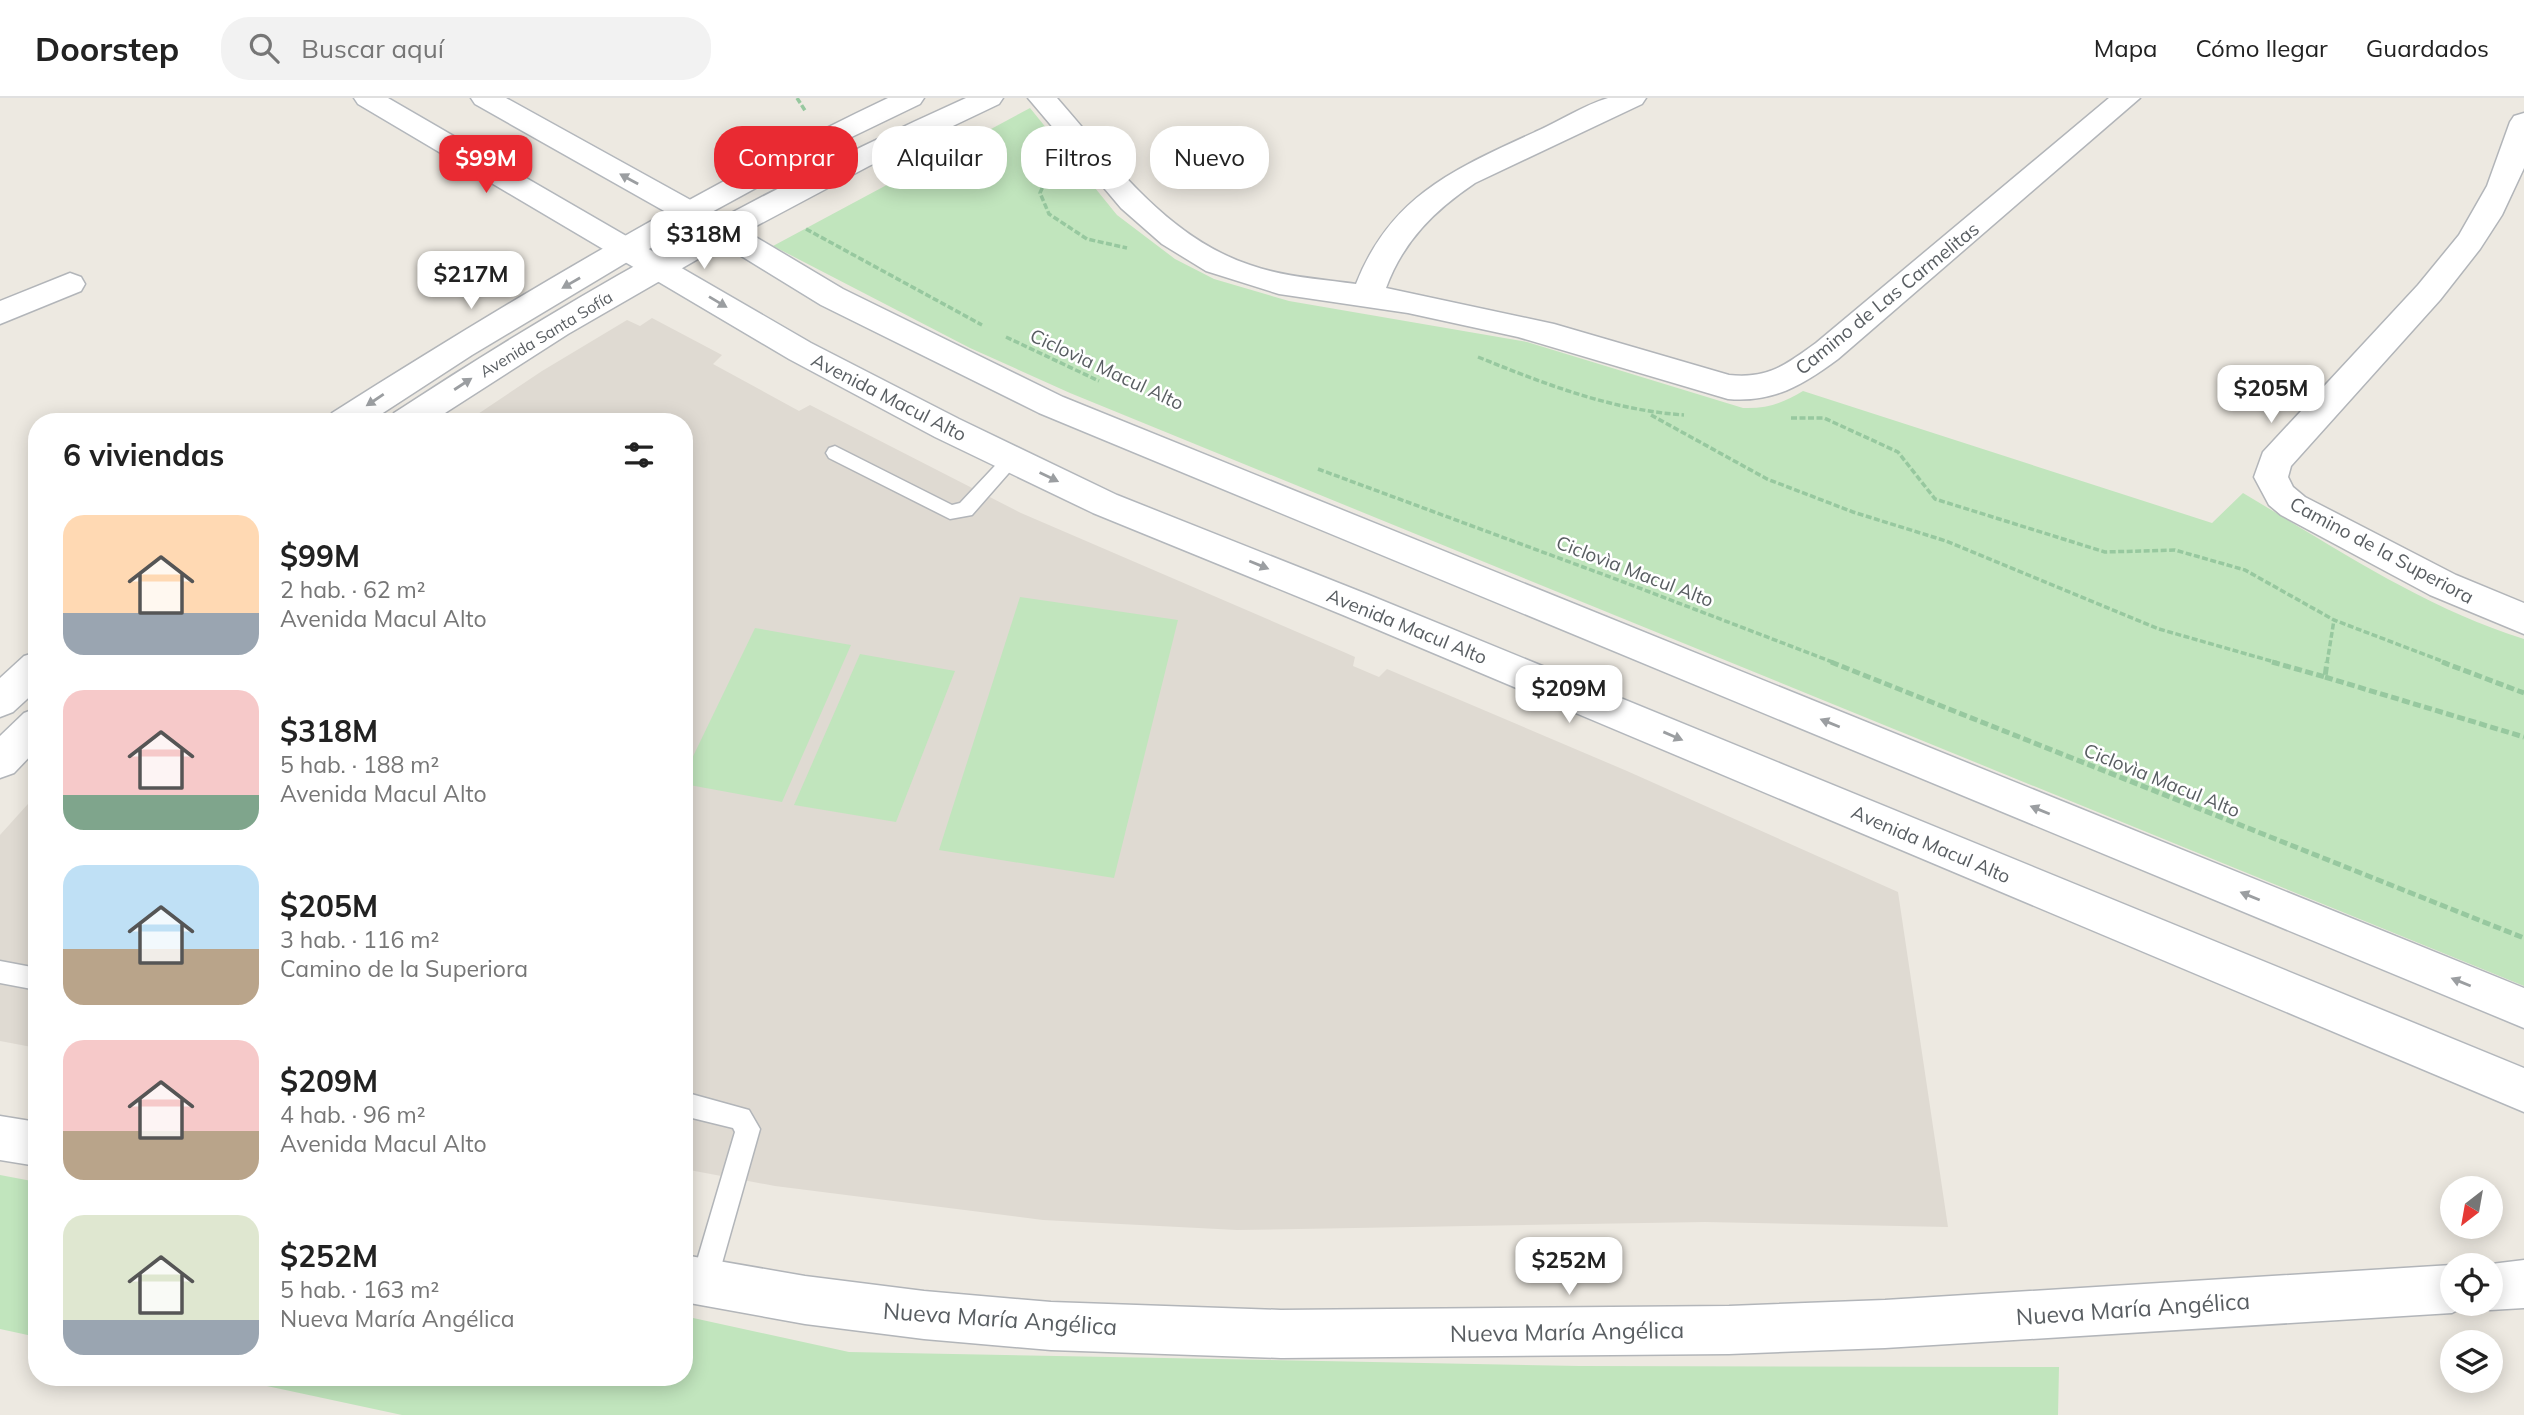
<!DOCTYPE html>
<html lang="es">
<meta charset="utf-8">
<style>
body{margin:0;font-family:Mulish,sans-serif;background:#f2f2f2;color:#222;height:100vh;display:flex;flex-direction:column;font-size:26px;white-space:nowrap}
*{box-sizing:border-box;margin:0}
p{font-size:23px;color:#767676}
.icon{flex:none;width:38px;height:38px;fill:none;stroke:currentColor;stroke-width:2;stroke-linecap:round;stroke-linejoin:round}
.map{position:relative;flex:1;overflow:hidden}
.side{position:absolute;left:28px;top:315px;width:665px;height:973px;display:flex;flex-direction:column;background:#fff;border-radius:28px;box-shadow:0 4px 18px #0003}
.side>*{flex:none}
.top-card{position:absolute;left:714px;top:28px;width:665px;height:63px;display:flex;gap:14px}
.needle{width:46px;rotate:211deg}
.controls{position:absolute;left:2440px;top:1078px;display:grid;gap:14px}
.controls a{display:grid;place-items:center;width:63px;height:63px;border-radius:50%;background:#fff;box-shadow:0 4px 18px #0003;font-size:35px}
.price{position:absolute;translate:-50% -60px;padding:0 16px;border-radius:14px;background:#fff;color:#222;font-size:23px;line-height:46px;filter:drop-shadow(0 2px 4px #0008)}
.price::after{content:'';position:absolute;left:50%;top:42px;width:21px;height:16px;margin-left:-10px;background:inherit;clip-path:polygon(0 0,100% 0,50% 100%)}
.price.current{background:#e92a32;color:#fff}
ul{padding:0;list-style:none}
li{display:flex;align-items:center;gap:21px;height:175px;padding:0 35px}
li span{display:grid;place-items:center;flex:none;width:196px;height:140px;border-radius:21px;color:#555}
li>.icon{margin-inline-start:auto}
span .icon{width:84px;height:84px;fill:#fffc;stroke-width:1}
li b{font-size:30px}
h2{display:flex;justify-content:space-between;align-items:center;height:84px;padding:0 35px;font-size:30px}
.chip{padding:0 24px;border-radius:28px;background:#fff;box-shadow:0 4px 18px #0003;font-size:24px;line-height:63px}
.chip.current{background:#e92a32;color:#fff}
header{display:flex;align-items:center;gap:42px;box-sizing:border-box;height:98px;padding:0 35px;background:#fff;border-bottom:2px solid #e0e0e0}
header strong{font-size:33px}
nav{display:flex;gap:38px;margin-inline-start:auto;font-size:24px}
.search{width:490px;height:63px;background:#f2f2f2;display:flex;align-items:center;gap:18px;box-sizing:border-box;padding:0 24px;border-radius:28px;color:#767676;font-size:26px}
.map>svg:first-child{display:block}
</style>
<header>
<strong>Doorstep</strong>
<div class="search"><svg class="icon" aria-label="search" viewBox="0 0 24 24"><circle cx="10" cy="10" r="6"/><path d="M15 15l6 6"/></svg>Buscar aquí</div>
<nav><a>Mapa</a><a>Cómo llegar</a><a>Guardados</a></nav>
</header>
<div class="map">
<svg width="2524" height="1317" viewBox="0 0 2524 1317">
<rect width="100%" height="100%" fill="#ede9e1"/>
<g fill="#dfdad2">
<polygon points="652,220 722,257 713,266 799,313 810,307 1021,415 1346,555 1355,559 1353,568 1379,579 1387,571 1627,673 1898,794 1948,1129 1705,1124 1237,1132 1043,1122 775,1088 684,1071 684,324 466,324 542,273 627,222 640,228"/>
<polygon points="37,696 37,950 0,943 0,737"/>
</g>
<g fill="#c1e5bd">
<path d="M 1030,10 L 1117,117 L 1175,161 L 1214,181 L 1289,203 L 1527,244 L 1743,310 C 1767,311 1783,305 1803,293 L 2212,425 L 2243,395 C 2334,449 2423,509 2524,541 L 2524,888 L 1070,295 L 970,250 L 773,148 Z"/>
<polygon points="1020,499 1178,522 1114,780 939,752"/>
<polygon points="755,530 851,547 782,704 684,686 684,677"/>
<polygon points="860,556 955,573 896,724 794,707"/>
<polygon points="0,1077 37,1084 37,1239 0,1231"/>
<polygon points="684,1218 849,1254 1579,1268 2059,1269 2058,1317 402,1317 225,1279 684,1279"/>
</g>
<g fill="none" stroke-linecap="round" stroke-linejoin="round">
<defs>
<g id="lane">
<polygon points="835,348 952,407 960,405 1006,356 1018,356 1021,361 972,417 950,421 829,360 826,355 829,350"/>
<polygon points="0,863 37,870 37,892 0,885"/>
<polygon points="684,994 749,1012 760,1031 717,1183 713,1192 704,1196 695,1192 691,1183 735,1034 733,1030 684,1018"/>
</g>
<g id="street">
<path d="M 888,0 L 924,0 L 920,6 L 833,48 L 699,121 L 472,257 L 369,324 L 328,324 L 332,315 C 512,201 695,92 888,0 Z"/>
<path d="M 966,0 L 1003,0 L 999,6 L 869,68 L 743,135 L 568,236 L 431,324 L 390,324 L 394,315 C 575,196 768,89 966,0 Z"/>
<path d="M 1028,0 L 1057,0 C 1113,64 1166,139 1250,167 C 1284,179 1321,181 1356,186 C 1391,97 1455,71 1535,34 C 1558,24 1584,7 1608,0 C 1619,0 1634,0 1646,0 L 1642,6 L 1475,85 C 1435,112 1403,143 1386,190 L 1554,226 L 1729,277 C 1769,281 1785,267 1816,245 L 2109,0 L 2140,0 L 1838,261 C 1803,287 1773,305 1728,301 L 1518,239 L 1408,215 L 1279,196 L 1206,173 L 1162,146 L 1121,110 Z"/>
<polygon points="2524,15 2524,70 2502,117 2480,151 2440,202 2291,368 2288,379 2293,389 2305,399 2456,477 2524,505 2524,536 2430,497 2281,417 2269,407 2254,379 2263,354 2418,187 2459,137 2487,88 2510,24 2514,18"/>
<polygon points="70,175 81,179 85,186 81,193 0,226 0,203"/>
<polygon points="37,554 37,592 13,614 0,619 0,580 24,558"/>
<polygon points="37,610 37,651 14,675 0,680 0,638 24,615"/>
<polygon points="0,1018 37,1024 37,1068 0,1062"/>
<polygon points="684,1157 805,1178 924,1193 1051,1204 1281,1212 1729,1208 1885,1202 2452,1167 2452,1206 2469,1206 2452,1215 1885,1250 1729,1256 1281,1260 1051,1252 924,1241 805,1226 684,1204"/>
<polygon points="2524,1162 2524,1210 2490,1212 2476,1206 2490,1206 2490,1167 2483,1167"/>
</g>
<g id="secondary">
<polygon points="354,0 388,0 811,245 959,321 1117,397 1369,497 2524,970 2524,1014 1343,517 1093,415 935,339 789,261 358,6"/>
<polygon points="471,0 506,0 734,126 843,191 1063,299 2524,890 2524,930 1039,315 821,207 712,140 475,6"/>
</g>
</defs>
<use href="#lane" stroke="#b2b5b9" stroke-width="3"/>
<use href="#street" stroke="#b2b5b9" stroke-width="3"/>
<use href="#secondary" stroke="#b3b7bc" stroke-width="3"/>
<g stroke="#97c89f" stroke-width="3.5" stroke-dasharray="6 2.5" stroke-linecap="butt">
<polyline points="797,0 806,14"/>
<polyline points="1049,66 1050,73 1040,95 1049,116 1087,141 1127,150"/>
<polyline points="806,131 982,227"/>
<polyline points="1006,239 1099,283"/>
<path d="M 1478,259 C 1545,286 1611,312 1684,317"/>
<polyline points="1651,317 1767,381 1853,414 1946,443 2159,531 2278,565"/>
<polyline points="1791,320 1824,320 1898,354 1935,401 2105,454 2175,452 2245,472 2334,522 2447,565"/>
<polyline points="1318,371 1621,483 1835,565"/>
<polyline points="2327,565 2334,522"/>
</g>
<g stroke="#97c89f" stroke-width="5" stroke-dasharray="8 3.5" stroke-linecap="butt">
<polyline points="1831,564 2524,840"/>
<polyline points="2272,564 2325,579 2327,564"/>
<polyline points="2442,564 2524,595"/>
<polyline points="2325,579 2524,639"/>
</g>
<use href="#lane" fill="#fff" fill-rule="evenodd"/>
<use href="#street" fill="#fff" fill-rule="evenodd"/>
<use href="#secondary" fill="#fff" fill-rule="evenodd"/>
</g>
<defs><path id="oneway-solid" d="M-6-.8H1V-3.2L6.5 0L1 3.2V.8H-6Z" transform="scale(1.75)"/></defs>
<g fill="#9b9ea1">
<use href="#oneway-solid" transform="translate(629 81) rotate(-151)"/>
<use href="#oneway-solid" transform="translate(571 185) rotate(150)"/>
<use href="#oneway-solid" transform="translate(718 204) rotate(31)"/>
<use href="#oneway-solid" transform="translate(463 286) rotate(-33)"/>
<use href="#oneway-solid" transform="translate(375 302) rotate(146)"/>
<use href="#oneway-solid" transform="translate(1049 379) rotate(26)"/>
<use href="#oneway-solid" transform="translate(1259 467) rotate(22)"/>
<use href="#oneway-solid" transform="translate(1830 625) rotate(-158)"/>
<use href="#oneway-solid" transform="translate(1673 638) rotate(23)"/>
<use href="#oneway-solid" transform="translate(2040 712) rotate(-158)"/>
<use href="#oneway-solid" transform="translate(2250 798) rotate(-158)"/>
<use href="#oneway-solid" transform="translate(2461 884) rotate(-158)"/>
</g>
<g text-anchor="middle" stroke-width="5" stroke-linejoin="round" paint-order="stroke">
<g font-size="16" fill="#595e62" stroke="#fff">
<text transform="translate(546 236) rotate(-31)" y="6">Avenida Santa Sofía</text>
</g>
<g font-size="19" fill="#595e62" stroke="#fff">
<text transform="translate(1887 200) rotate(-39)" y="7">Camino de Las Carmelitas</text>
<text transform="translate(1107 271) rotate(25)" y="7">Ciclovìa Macul Alto</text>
<text transform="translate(889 299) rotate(27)" y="7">Avenida Macul Alto</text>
<text transform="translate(2382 452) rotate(28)" y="7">Camino de la Superiora</text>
<text transform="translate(1635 473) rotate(21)" y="7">Ciclovìa Macul Alto</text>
<text transform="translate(1407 528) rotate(22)" y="7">Avenida Macul Alto</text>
<text transform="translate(2162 682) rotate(22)" y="7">Ciclovìa Macul Alto</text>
<text transform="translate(1931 746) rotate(23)" y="7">Avenida Macul Alto</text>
</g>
<g font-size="23" fill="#595e62" stroke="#fff">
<text transform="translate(2133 1211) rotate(-4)" y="8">Nueva María Angélica</text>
<text transform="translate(1000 1221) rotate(4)" y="8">Nueva María Angélica</text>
<text transform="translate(1567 1234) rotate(-1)" y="8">Nueva María Angélica</text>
</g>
</g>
</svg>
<div class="controls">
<a><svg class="needle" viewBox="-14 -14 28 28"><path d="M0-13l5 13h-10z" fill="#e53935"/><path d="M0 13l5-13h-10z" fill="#767676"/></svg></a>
<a><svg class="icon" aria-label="locate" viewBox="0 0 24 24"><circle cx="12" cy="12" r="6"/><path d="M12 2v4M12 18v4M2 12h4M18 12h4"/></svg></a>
<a><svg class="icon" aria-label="layers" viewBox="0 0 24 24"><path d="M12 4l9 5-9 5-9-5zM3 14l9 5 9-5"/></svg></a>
</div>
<b class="price current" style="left:486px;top:97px">$99M</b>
<b class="price" style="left:704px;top:173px">$318M</b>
<b class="price" style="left:471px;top:213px">$217M</b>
<b class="price" style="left:2271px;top:327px">$205M</b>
<b class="price" style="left:1569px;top:627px">$209M</b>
<b class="price" style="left:1569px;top:1199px">$252M</b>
<div class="top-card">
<a class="chip current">Comprar</a>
<a class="chip">Alquilar</a>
<a class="chip">Filtros</a>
<a class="chip">Nuevo</a>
</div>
<section class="side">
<h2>6 viviendas<svg class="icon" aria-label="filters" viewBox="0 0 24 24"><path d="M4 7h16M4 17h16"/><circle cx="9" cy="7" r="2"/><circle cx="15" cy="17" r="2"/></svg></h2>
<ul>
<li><span style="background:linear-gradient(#ffd9b3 70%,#9aa5b1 0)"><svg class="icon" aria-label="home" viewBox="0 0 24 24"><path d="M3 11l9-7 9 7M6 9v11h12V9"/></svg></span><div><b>$99M</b><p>2 hab. · 62 m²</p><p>Avenida Macul Alto</p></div></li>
<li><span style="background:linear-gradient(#f6c9c9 75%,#7fa58c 0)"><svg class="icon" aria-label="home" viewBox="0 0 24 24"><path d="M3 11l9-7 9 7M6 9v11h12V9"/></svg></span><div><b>$318M</b><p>5 hab. · 188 m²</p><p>Avenida Macul Alto</p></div></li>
<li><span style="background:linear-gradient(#bfe0f5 60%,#b9a48a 0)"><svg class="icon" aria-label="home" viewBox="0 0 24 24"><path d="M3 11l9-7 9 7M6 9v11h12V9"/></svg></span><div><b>$205M</b><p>3 hab. · 116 m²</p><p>Camino de la Superiora</p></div></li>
<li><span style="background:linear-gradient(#f6c9c9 65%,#b9a48a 0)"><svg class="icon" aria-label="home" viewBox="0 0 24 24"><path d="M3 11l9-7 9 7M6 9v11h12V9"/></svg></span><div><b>$209M</b><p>4 hab. · 96 m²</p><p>Avenida Macul Alto</p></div></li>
<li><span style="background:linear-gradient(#dfe7d0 75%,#9aa5b1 0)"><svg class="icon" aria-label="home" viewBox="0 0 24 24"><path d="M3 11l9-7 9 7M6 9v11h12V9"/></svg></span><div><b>$252M</b><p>5 hab. · 163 m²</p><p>Nueva María Angélica</p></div></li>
</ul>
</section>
</div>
